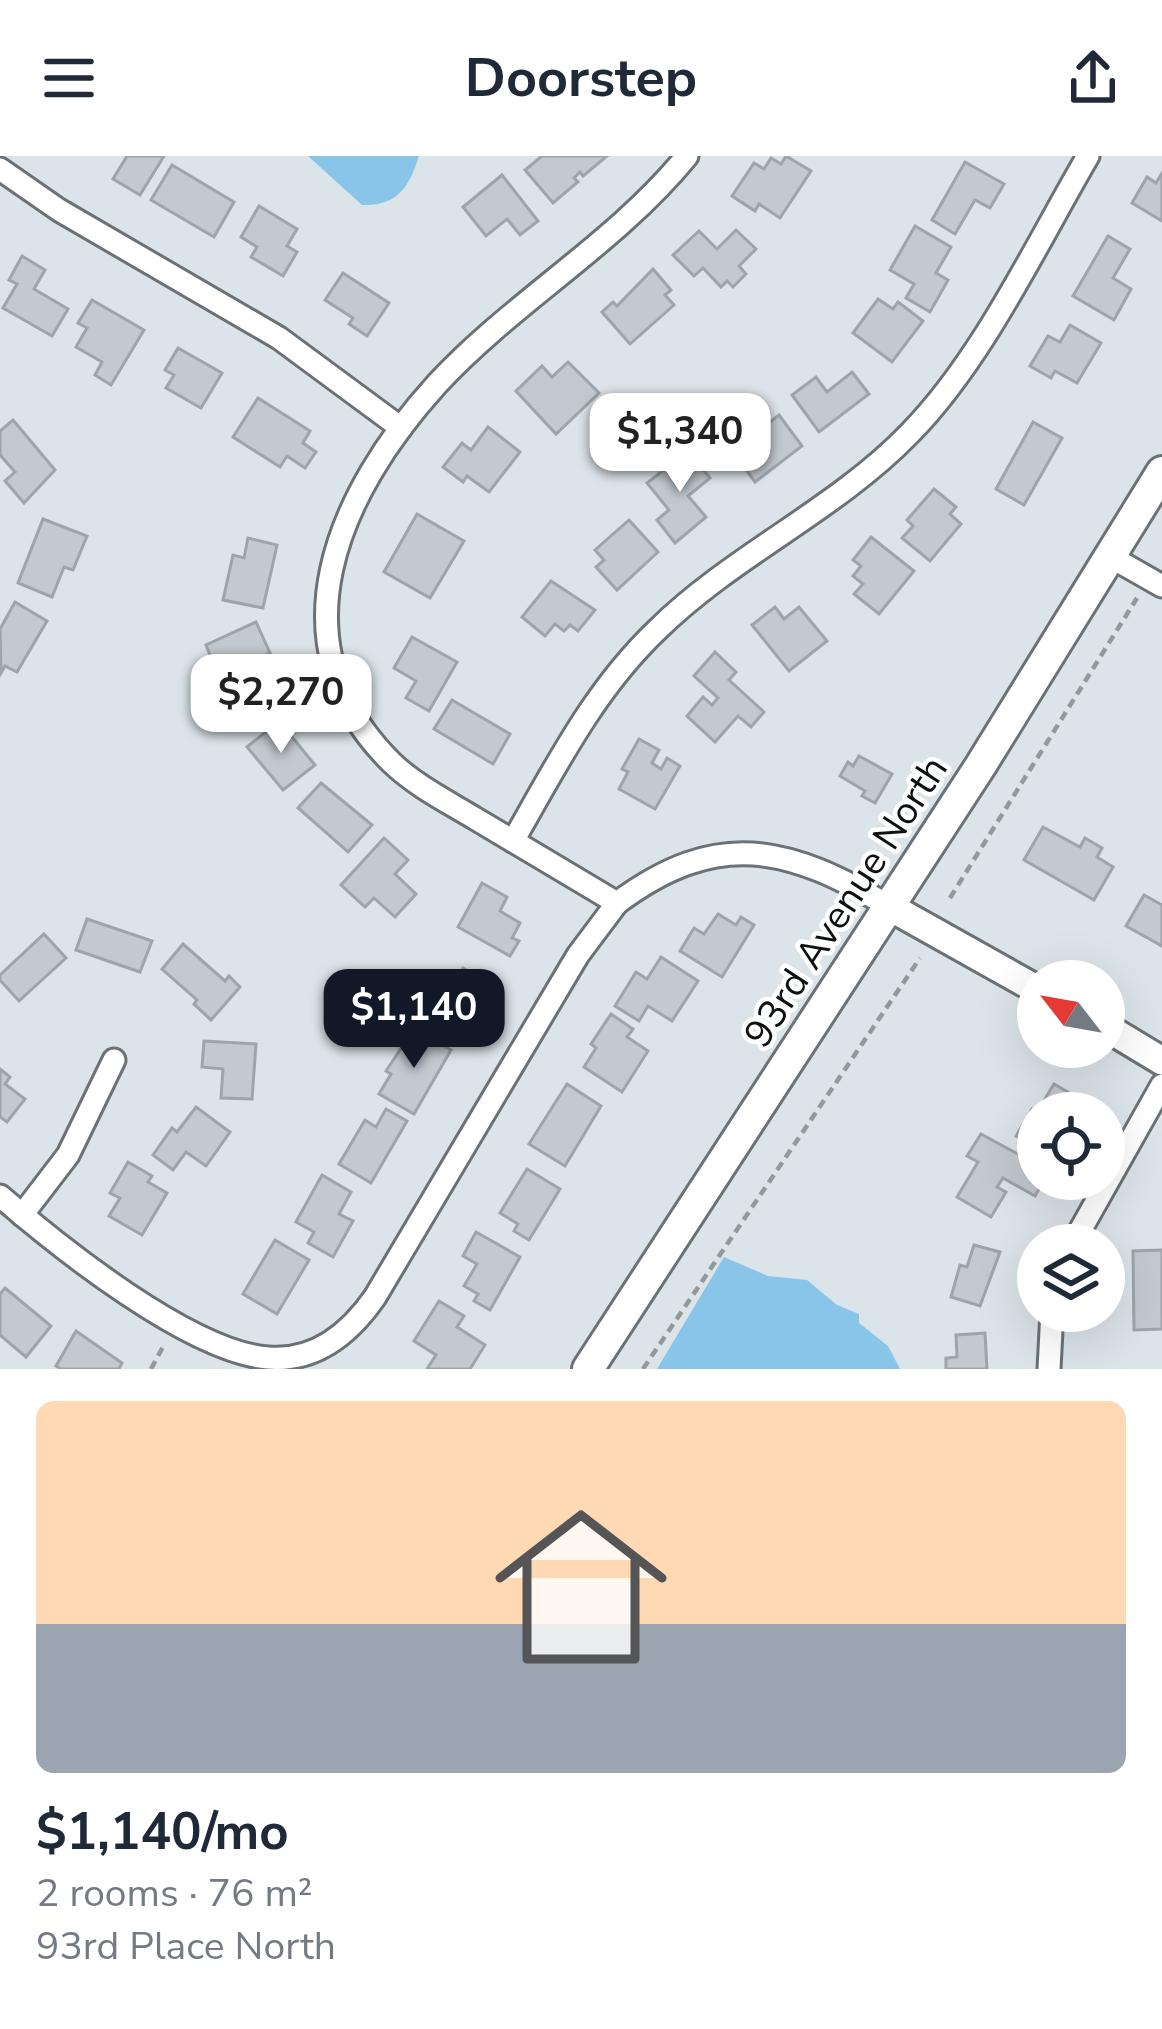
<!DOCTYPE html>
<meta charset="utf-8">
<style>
body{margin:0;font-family:"Nunito Sans",sans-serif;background:#f6f6f7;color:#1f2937;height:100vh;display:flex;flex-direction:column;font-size:45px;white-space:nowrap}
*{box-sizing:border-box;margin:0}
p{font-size:39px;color:#747a83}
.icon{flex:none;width:66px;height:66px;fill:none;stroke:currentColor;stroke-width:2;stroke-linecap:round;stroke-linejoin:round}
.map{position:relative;height:1213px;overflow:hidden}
.panel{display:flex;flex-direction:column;background:#fff;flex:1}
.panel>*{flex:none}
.needle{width:78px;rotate:301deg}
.tools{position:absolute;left:1017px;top:804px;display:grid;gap:24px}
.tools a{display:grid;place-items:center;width:108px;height:108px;border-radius:50%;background:#fff;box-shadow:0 12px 48px #0002;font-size:60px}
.price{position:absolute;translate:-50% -102px;padding:0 27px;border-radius:24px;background:#fff;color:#222;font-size:39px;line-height:78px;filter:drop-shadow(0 3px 6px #0008)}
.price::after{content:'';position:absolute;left:50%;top:72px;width:36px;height:27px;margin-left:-18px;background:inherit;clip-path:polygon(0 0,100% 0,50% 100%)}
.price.current{background:#111827;color:#fff}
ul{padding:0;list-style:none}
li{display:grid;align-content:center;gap:24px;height:636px;padding:0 36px}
li span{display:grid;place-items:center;height:372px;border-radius:18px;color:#555}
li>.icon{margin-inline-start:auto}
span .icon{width:216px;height:216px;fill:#fffc;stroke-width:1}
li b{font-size:51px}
header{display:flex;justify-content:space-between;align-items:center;height:156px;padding:0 36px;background:#fff;font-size:54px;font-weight:700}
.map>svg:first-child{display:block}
</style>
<header><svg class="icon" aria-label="menu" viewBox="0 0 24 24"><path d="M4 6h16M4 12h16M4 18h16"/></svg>Doorstep<svg class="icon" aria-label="share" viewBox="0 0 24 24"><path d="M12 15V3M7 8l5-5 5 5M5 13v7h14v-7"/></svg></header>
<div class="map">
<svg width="1162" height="1213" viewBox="0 0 1162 1213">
<rect width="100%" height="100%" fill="#dbe4e9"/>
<g fill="#89c5e9">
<path d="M 308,0 L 419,0 C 409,31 398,50 362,49 Z"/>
<polygon points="724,1101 768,1120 807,1124 837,1149 859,1158 859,1167 888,1190 900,1213 657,1213"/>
</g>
<g fill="#c2cad0" stroke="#9ca5aa" stroke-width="3">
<polygon points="127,0 164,0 140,39 113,23"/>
<polygon points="542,0 607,0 583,20 580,16 574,22 578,26 553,47 525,14"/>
<polygon points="786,0 811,15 780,62 759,48 755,55 732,40 754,7 764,13 771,2 781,8"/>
<polygon points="965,6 1004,28 990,52 975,44 955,78 932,64"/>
<polygon points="172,9 234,46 214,81 151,44"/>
<polygon points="1162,17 1162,65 1132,47 1147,21 1156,27"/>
<polygon points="502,19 538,65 520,79 507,63 486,80 463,51"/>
<polygon points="259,50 297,73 287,90 297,96 283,120 251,101 257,91 241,81"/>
<polygon points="915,70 951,91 936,117 948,124 930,156 906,142 914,128 890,114"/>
<polygon points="736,74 756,93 739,110 746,118 733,131 727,125 721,131 703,112 694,120 673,99 699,75 717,93"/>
<polygon points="1108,80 1130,93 1113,122 1131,133 1114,164 1073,140"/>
<polygon points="22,100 45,114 34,133 68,153 52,180 3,152 17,128 9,124"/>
<polygon points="653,113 671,134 665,139 674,149 630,188 602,156 613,146 617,150"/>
<polygon points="343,117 389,147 367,180 349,168 353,162 325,144"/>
<polygon points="878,143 893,153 898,146 923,165 892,206 853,177"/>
<polygon points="92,144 144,174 111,229 95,219 102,206 76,191 87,172 78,167"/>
<polygon points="1070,169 1101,187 1077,227 1055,215 1051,222 1030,210 1048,180 1060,186"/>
<polygon points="178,192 222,217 201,252 166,232 174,219 165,214"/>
<polygon points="568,206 599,237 556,278 516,235 542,210 552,221"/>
<polygon points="852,216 869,238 819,276 792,239 816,221 827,236"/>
<polygon points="258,242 310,275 303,287 316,296 305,312 287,300 280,311 233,281"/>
<polygon points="779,259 802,290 755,326 739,304 758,290 751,280"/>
<polygon points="13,264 55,314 24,347 5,325 15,316 0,299 0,275"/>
<polygon points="1033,266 1062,282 1024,349 996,333"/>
<polygon points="488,271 520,296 489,336 467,320 463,326 443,311 462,287 471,294"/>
<polygon points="688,295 710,322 688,340 706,361 675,387 657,364 669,354 647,327"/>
<polygon points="934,333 956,351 950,358 961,368 930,405 902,382 913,370 907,364"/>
<polygon points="417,358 464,385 430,442 384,416"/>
<polygon points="43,363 87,380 73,414 64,411 52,441 18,427"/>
<polygon points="629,364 658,396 617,434 596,411 604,404 595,394"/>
<polygon points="871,381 914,415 879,458 854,438 863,428 853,420 861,410 853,404"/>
<polygon points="248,382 277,389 263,452 223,444 233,399 244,402"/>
<polygon points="551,425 595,454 578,475 570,469 564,475 555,468 545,480 522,461"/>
<polygon points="15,446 47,465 17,516 5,510 1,517 0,473"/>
<polygon points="775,451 784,463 799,451 827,485 789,515 752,469"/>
<polygon points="256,466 270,497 255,504 272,543 234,560 206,489"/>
<polygon points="412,481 457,506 429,555 406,542 416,525 394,512"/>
<polygon points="715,496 736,516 729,524 764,556 751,571 738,560 715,586 687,560 703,541 712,549 718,542 694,520"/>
<polygon points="452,544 510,578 493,608 434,573"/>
<polygon points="279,565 315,609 283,634 247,591"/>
<polygon points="639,583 659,594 652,607 661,613 667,602 680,610 655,653 619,633 628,616 622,613"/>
<polygon points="859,600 892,618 875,647 862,640 865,635 840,620 848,606 853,610"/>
<polygon points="321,627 372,669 348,696 298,652"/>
<polygon points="1043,671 1080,691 1085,682 1102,692 1097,701 1113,711 1094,744 1024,704"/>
<polygon points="384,682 408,704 395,718 416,738 395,761 374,742 365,751 341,729"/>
<polygon points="482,727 507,741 500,755 520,767 512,782 519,785 510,800 458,771"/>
<polygon points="1144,739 1162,749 1162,790 1126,770"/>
<polygon points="718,758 736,769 741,761 754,769 722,821 680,795 694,772 704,778"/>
<polygon points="87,763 152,785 140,816 76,794"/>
<polygon points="44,778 66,802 19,845 0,824 0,819"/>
<polygon points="183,788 225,825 229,820 240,831 211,864 194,848 197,844 162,813"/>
<polygon points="661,801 698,825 672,865 648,850 639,865 615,850 636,816 647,823"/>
<polygon points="463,812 490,827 455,888 428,872"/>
<polygon points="611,858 633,873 627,881 648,895 622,936 584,911 596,892 591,888"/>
<polygon points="414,873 451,894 414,958 379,938 391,918 386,915"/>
<polygon points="204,885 256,888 252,943 221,942 223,913 202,911"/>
<polygon points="0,913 10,921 5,928 25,943 7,966 0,961"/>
<polygon points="567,928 601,950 565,1010 529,988"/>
<polygon points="1054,928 1080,943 1072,957 1038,957 1038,993 1016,980 1032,953 1037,956"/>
<polygon points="196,951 230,976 206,1010 186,996 173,1014 153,999 172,972 177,976"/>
<polygon points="386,953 407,965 371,1027 339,1008 365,964 376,971"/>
<polygon points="981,978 1038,1009 1038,1023 1045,1023 1035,1040 1003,1022 997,1031 1006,1036 991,1061 957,1041 978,1006 967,1000"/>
<polygon points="128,1006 152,1020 148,1026 167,1037 142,1079 109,1060 120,1042 110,1037"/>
<polygon points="527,1013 560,1033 529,1084 514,1075 518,1068 500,1057"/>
<polygon points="322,1019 351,1036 339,1058 353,1065 333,1101 308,1087 314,1076 296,1066"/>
<polygon points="476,1076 520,1101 490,1154 474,1145 478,1138 464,1130 477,1108 463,1100"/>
<polygon points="275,1084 309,1104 277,1158 243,1138"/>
<polygon points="974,1089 1000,1096 980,1150 951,1141 960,1109 967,1111"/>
<polygon points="1162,1094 1162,1173 1134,1174 1133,1095"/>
<polygon points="5,1132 51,1170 26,1201 0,1179 0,1138"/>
<polygon points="439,1145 464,1160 457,1171 485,1189 470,1213 427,1213 436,1199 414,1185"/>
<polygon points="76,1175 122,1207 119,1213 61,1213 56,1210"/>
<polygon points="985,1177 987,1213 946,1213 946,1202 957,1201 956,1179"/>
</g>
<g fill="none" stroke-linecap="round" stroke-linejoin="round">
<defs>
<g id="minor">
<path d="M 687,0 C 615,88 514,145 437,228 C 338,337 270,487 392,607 C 416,630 448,646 476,663 C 523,691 570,719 617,747 C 718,672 788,690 890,751"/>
<polyline points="0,13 59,54 279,182 401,272"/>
<polyline points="1111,401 1162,430"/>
<path d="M 513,685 C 556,610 594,534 657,474 C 733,399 836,354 910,277 C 982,204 1036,89 1088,0"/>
<path d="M 0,1040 C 59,1091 190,1196 268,1202 C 315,1206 350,1177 375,1141 L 578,799 L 617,747"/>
<polyline points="22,1059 68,999 114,904"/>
<polyline points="1072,1089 1162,929"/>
<polyline points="1049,1213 1052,1155"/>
</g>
<g id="tertiary">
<polyline points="890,751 1038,834"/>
<polyline points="1104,870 1162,905"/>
</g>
<polyline id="secondary" points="588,1213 981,609 1162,316"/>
</defs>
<use href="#minor" stroke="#6a7277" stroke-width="27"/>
<use href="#tertiary" stroke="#6a7277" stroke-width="33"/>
<use href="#secondary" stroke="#6a7277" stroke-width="36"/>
<g stroke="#92989c" stroke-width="4.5" stroke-dasharray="9 6" stroke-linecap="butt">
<polyline points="950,742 1137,442"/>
<polyline points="151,1213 165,1187"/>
<polyline points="643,1213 920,802"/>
</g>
<use href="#minor" stroke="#fff" stroke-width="21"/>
<use href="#tertiary" stroke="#fff" stroke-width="27"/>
<use href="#secondary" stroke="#fff" stroke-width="30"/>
</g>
<g text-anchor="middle" stroke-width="9" stroke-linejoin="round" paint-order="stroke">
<g font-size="39" fill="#0d1012" stroke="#fff">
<text transform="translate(845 745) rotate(-57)" y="14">93rd Avenue North</text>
</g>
</g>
</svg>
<div class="tools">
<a><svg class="needle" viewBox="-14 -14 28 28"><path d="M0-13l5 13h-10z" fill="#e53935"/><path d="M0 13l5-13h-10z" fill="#747a83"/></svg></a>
<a><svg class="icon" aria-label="locate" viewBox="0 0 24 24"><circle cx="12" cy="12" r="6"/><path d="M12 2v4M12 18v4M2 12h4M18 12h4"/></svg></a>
<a><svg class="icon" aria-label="layers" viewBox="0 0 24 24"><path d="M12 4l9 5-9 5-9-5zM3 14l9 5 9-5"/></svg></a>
</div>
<b class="price" style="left:680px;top:339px">$1,340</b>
<b class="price" style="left:281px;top:600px">$2,270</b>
<b class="price current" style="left:414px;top:915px">$1,140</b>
</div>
<section class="panel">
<ul>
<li><span style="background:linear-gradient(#ffd9b3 60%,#9aa5b1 0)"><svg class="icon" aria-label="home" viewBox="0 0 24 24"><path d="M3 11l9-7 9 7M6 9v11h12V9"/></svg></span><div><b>$1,140/mo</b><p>2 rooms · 76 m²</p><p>93rd Place North</p></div></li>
</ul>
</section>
